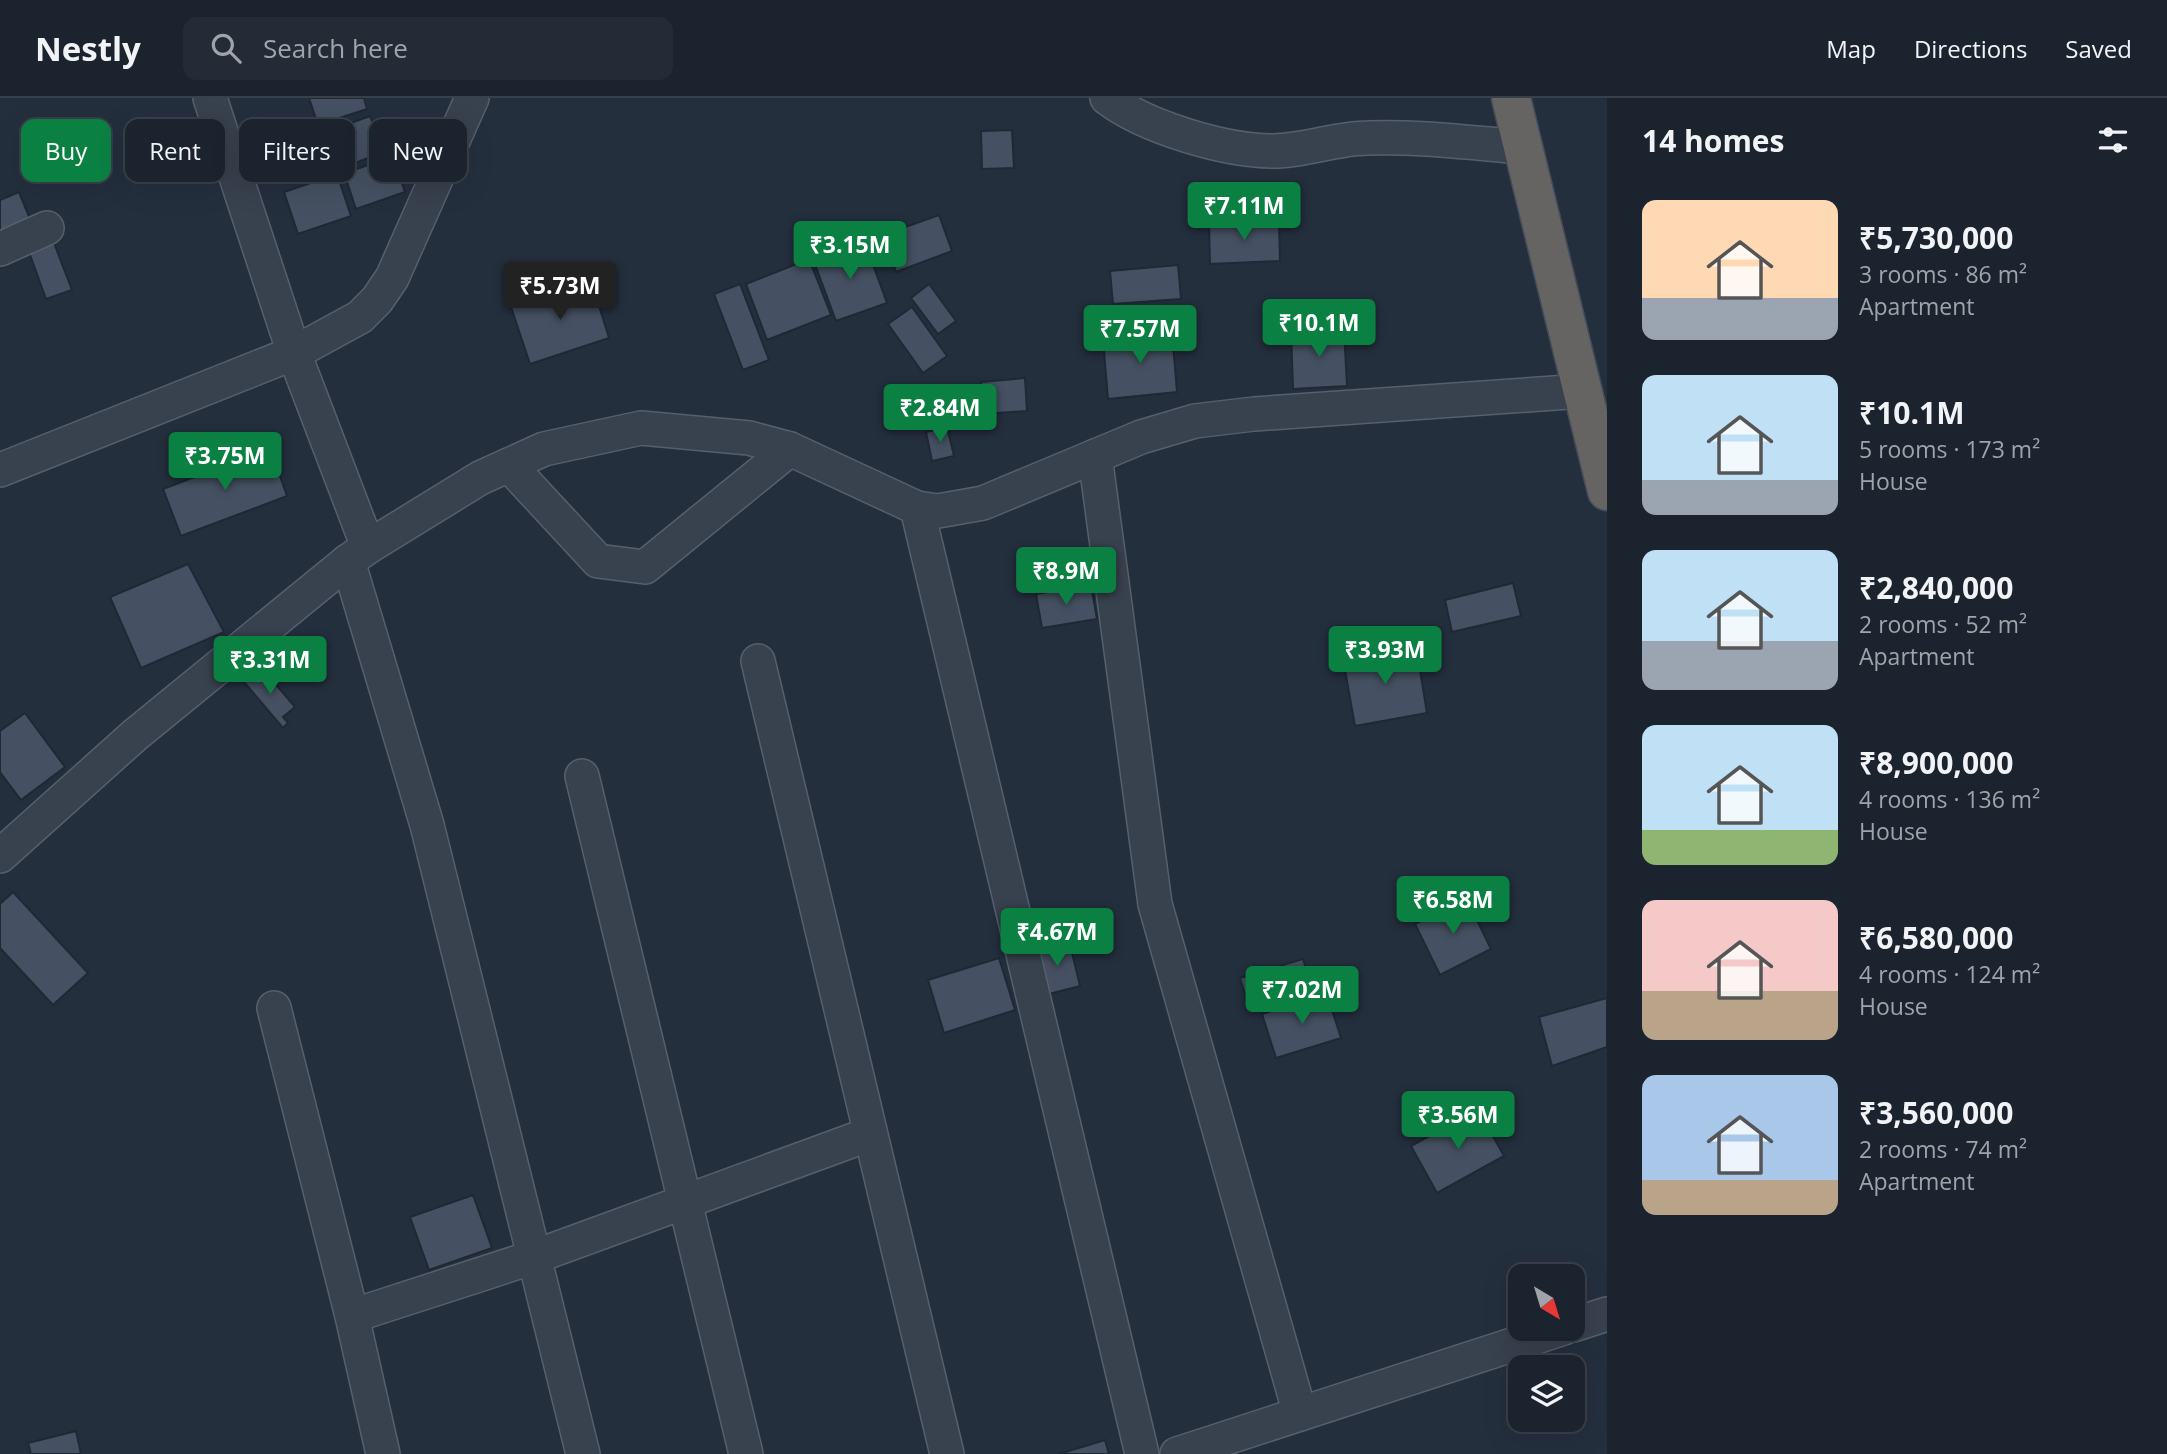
<!DOCTYPE html>
<meta charset="utf-8">
<style>
body{margin:0;font-family:"Open Sans",sans-serif;background:#242b36;color:#f1f3f6;height:100vh;display:flex;flex-direction:column;font-size:26px;white-space:nowrap}
*{box-sizing:border-box;margin:0}
p{font-size:23px;color:#a0a4aa}
.icon{flex:none;width:38px;height:38px;fill:none;stroke:currentColor;stroke-width:2;stroke-linecap:round;stroke-linejoin:round}
.map{position:relative;flex:1;overflow:hidden}
.drawer{display:flex;flex-direction:column;background:#1b232e;width:560px}
.drawer>*{flex:none}
.banner{position:absolute;left:21px;top:21px;width:665px;height:63px;display:flex;gap:14px}
.needle{width:46px;rotate:142deg}
.controls{position:absolute;left:1508px;top:1166px;display:grid;gap:14px}
.controls a{display:grid;place-items:center;width:77px;height:77px;border-radius:14px;background:#1b232e;box-shadow:0 7px 28px #0002,0 0 0 2px #39404a;font-size:35px}
.price{position:absolute;translate:-50% -60px;padding:0 16px;border-radius:7px;background:#0b8043;color:#fff;font-size:23px;line-height:46px;filter:drop-shadow(0 2px 4px #0008)}
.price::after{content:'';position:absolute;left:50%;top:42px;width:21px;height:16px;margin-left:-10px;background:inherit;clip-path:polygon(0 0,100% 0,50% 100%)}
.price.selected{background:#222;color:#fff}
ul{padding:0;list-style:none}
li{display:flex;align-items:center;gap:21px;height:175px;padding:0 35px}
li span{display:grid;place-items:center;flex:none;width:196px;height:140px;border-radius:14px;color:#555}
li>.icon{margin-inline-start:auto}
span .icon{width:84px;height:84px;fill:#fffc;stroke-width:1}
li b{font-size:30px}
h2{display:flex;justify-content:space-between;align-items:center;height:84px;padding:0 35px;font-size:30px}
.pill{padding:0 24px;border-radius:14px;background:#1b232e;box-shadow:0 7px 28px #0002,0 0 0 2px #39404a;font-size:24px;line-height:63px}
.pill.selected{background:#0b8043;color:#fff}
header{display:flex;align-items:center;gap:42px;box-sizing:border-box;height:98px;padding:0 35px;background:#1b232e;border-bottom:2px solid #39404a}
header strong{font-size:33px}
nav{display:flex;gap:38px;margin-inline-start:auto;font-size:24px}
.search{width:490px;height:63px;background:#242b36;display:flex;align-items:center;gap:18px;box-sizing:border-box;padding:0 24px;border-radius:14px;color:#a0a4aa;font-size:26px}
main{display:flex;flex:1;min-height:0}
.map>svg:first-child{display:block}
</style>
<header>
<strong>Nestly</strong>
<div class="search"><svg class="icon" aria-label="search" viewBox="0 0 24 24"><circle cx="10" cy="10" r="6"/><path d="M15 15l6 6"/></svg>Search here</div>
<nav><a>Map</a><a>Directions</a><a>Saved</a></nav>
</header>
<main>
<div class="map">
<svg width="1607" height="1356" viewBox="0 0 1607 1356">
<rect width="100%" height="100%" fill="#242f3e"/>
<g fill="#455162" stroke="#1f2835" stroke-width="2">
<polygon points="309,0 364,0 367,11 318,27"/>
<polygon points="370,18 384,54 334,73 321,36"/>
<polygon points="1012,32 1014,70 982,71 981,33"/>
<polygon points="393,59 405,94 356,111 344,75"/>
<polygon points="337,76 351,118 298,136 284,94"/>
<polygon points="19,94 34,131 0,145 0,102"/>
<polygon points="939,117 952,153 896,174 883,137"/>
<polygon points="1279,123 1280,163 1210,166 1209,126"/>
<polygon points="864,142 887,205 836,223 813,161"/>
<polygon points="54,145 72,192 46,201 29,154"/>
<polygon points="809,161 831,217 767,242 746,186"/>
<polygon points="1178,167 1181,201 1113,206 1110,173"/>
<polygon points="591,182 609,240 530,266 511,209"/>
<polygon points="740,186 769,262 743,272 714,196"/>
<polygon points="929,186 956,223 938,236 911,200"/>
<polygon points="912,209 947,258 923,275 888,226"/>
<polygon points="1344,230 1347,288 1293,291 1291,234"/>
<polygon points="1172,234 1177,294 1108,301 1103,241"/>
<polygon points="1025,280 1027,313 983,316 981,284"/>
<polygon points="947,329 954,358 932,363 926,334"/>
<polygon points="270,350 287,398 181,438 163,391"/>
<polygon points="188,466 224,534 141,570 110,499"/>
<polygon points="1513,485 1521,518 1452,534 1445,502"/>
<polygon points="1091,487 1097,521 1042,530 1036,496"/>
<polygon points="1416,548 1427,615 1355,628 1343,561"/>
<polygon points="262,570 295,609 283,619 288,625 283,630 244,584"/>
<polygon points="25,615 65,669 21,702 0,674 0,633"/>
<polygon points="13,794 88,875 53,907 0,850 0,806"/>
<polygon points="1466,800 1491,851 1440,877 1415,826"/>
<polygon points="1069,842 1080,888 1045,897 1034,851"/>
<polygon points="999,860 1015,912 944,935 928,882"/>
<polygon points="1303,861 1312,891 1249,910 1240,880"/>
<polygon points="1327,896 1341,940 1276,960 1262,916"/>
<polygon points="1607,900 1607,949 1552,968 1539,919"/>
<polygon points="1478,1011 1504,1058 1437,1095 1411,1048"/>
<polygon points="473,1097 492,1150 429,1172 410,1119"/>
<polygon points="76,1333 81,1356 31,1356 28,1345"/>
<polygon points="1105,1342 1109,1356 1059,1356"/>
</g>
<g fill="none" stroke-linecap="round" stroke-linejoin="round">
<defs>
<g id="minor">
<path d="M 1107,0 C 1145,29 1225,53 1273,53 C 1305,53 1336,40 1368,40 C 1420,38 1472,45 1523,49"/>
<polyline points="0,151 47,130"/>
<polyline points="1095,358 1155,806 1300,1316"/>
<polyline points="509,367 598,463 645,469 790,351"/>
<polyline points="0,372 294,255 210,0"/>
<polyline points="917,410 1142,1356"/>
<polyline points="368,449 294,255 360,219 377,202 392,180 472,0"/>
<polyline points="348,463 427,727 583,1356"/>
<polyline points="758,563 947,1356"/>
<polyline points="582,678 746,1356"/>
<polyline points="0,758 135,637 348,463 368,449 480,380 544,351 641,330 749,340 790,351 917,410 938,413 983,405 1141,339 1195,323 1254,316 1583,293"/>
<polyline points="274,910 352,1218 383,1356"/>
<polyline points="352,1218 534,1159 870,1036"/>
<polyline points="1573,1227 1607,1216"/>
<polyline points="1177,1356 1564,1230"/>
</g>
<polyline id="trunk" points="1511,0 1607,393"/>
</defs>
<use href="#minor" stroke="#565f6c" stroke-width="36"/>
<use href="#trunk" stroke="#434c59" stroke-width="41"/>
<use href="#minor" stroke="#38414e" stroke-width="33"/>
<use href="#trunk" stroke="#656462" stroke-width="38"/>
</g>
</svg>
<div class="controls">
<a><svg class="needle" viewBox="-14 -14 28 28"><path d="M0-13l5 13h-10z" fill="#e53935"/><path d="M0 13l5-13h-10z" fill="#a0a4aa"/></svg></a>
<a><svg class="icon" aria-label="layers" viewBox="0 0 24 24"><path d="M12 4l9 5-9 5-9-5zM3 14l9 5 9-5"/></svg></a>
</div>
<b class="price" style="left:1244px;top:144px">₹7.11M</b>
<b class="price" style="left:850px;top:183px">₹3.15M</b>
<b class="price selected" style="left:560px;top:224px">₹5.73M</b>
<b class="price" style="left:1319px;top:261px">₹10.1M</b>
<b class="price" style="left:1140px;top:267px">₹7.57M</b>
<b class="price" style="left:940px;top:346px">₹2.84M</b>
<b class="price" style="left:225px;top:394px">₹3.75M</b>
<b class="price" style="left:1066px;top:509px">₹8.9M</b>
<b class="price" style="left:1385px;top:588px">₹3.93M</b>
<b class="price" style="left:270px;top:598px">₹3.31M</b>
<b class="price" style="left:1453px;top:838px">₹6.58M</b>
<b class="price" style="left:1057px;top:870px">₹4.67M</b>
<b class="price" style="left:1302px;top:928px">₹7.02M</b>
<b class="price" style="left:1458px;top:1053px">₹3.56M</b>
<div class="banner">
<a class="pill selected">Buy</a>
<a class="pill">Rent</a>
<a class="pill">Filters</a>
<a class="pill">New</a>
</div>
</div>
<section class="drawer">
<h2>14 homes<svg class="icon" aria-label="filters" viewBox="0 0 24 24"><path d="M4 7h16M4 17h16"/><circle cx="9" cy="7" r="2"/><circle cx="15" cy="17" r="2"/></svg></h2>
<ul>
<li><span style="background:linear-gradient(#ffd9b3 70%,#9aa5b1 0)"><svg class="icon" aria-label="home" viewBox="0 0 24 24"><path d="M3 11l9-7 9 7M6 9v11h12V9"/></svg></span><div><b>₹5,730,000</b><p>3 rooms · 86 m²</p><p>Apartment</p></div></li>
<li><span style="background:linear-gradient(#bfe0f5 75%,#9aa5b1 0)"><svg class="icon" aria-label="home" viewBox="0 0 24 24"><path d="M3 11l9-7 9 7M6 9v11h12V9"/></svg></span><div><b>₹10.1M</b><p>5 rooms · 173 m²</p><p>House</p></div></li>
<li><span style="background:linear-gradient(#bfe0f5 65%,#9aa5b1 0)"><svg class="icon" aria-label="home" viewBox="0 0 24 24"><path d="M3 11l9-7 9 7M6 9v11h12V9"/></svg></span><div><b>₹2,840,000</b><p>2 rooms · 52 m²</p><p>Apartment</p></div></li>
<li><span style="background:linear-gradient(#bfe0f5 75%,#8fb573 0)"><svg class="icon" aria-label="home" viewBox="0 0 24 24"><path d="M3 11l9-7 9 7M6 9v11h12V9"/></svg></span><div><b>₹8,900,000</b><p>4 rooms · 136 m²</p><p>House</p></div></li>
<li><span style="background:linear-gradient(#f6c9c9 65%,#b9a48a 0)"><svg class="icon" aria-label="home" viewBox="0 0 24 24"><path d="M3 11l9-7 9 7M6 9v11h12V9"/></svg></span><div><b>₹6,580,000</b><p>4 rooms · 124 m²</p><p>House</p></div></li>
<li><span style="background:linear-gradient(#a9c7e8 75%,#b9a48a 0)"><svg class="icon" aria-label="home" viewBox="0 0 24 24"><path d="M3 11l9-7 9 7M6 9v11h12V9"/></svg></span><div><b>₹3,560,000</b><p>2 rooms · 74 m²</p><p>Apartment</p></div></li>
</ul>
</section>
</main>
